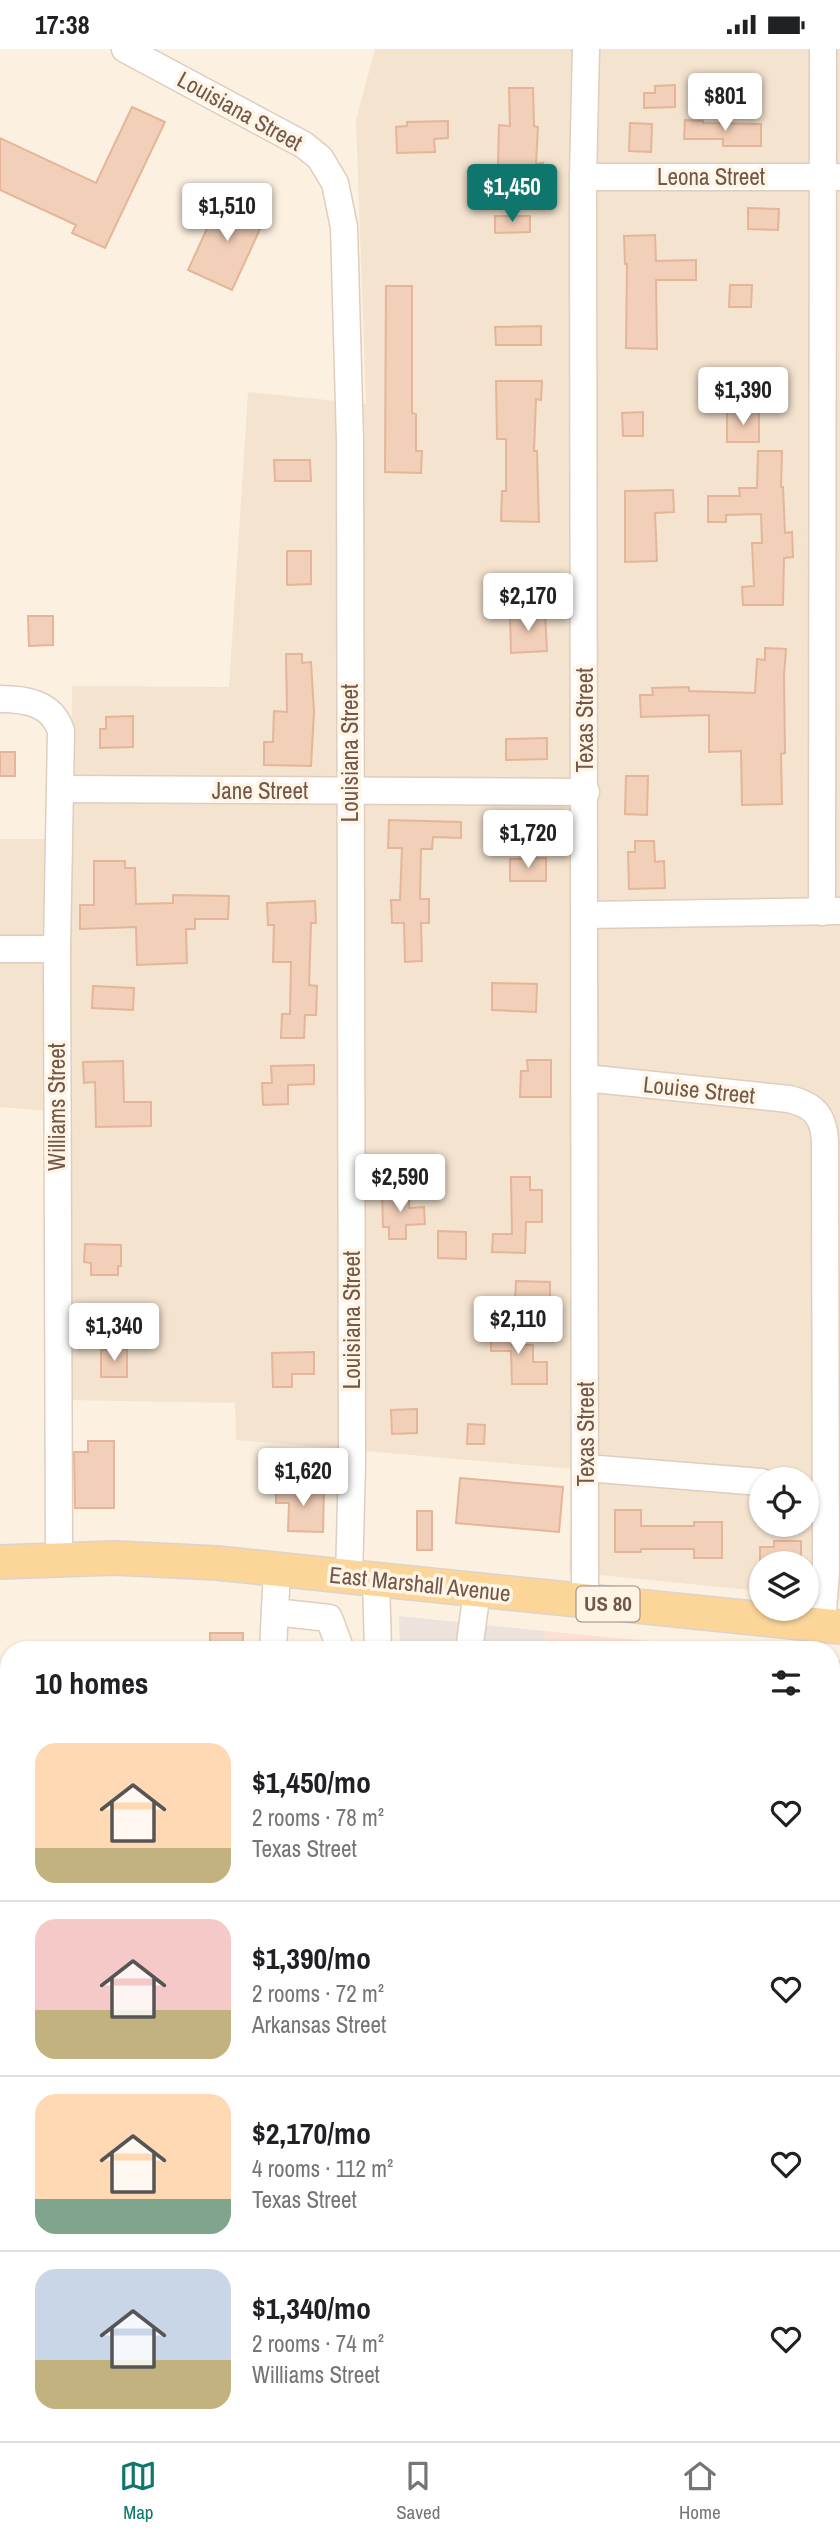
<!DOCTYPE html>
<meta charset="utf-8">
<style>
body{margin:0;font-family:"Archivo Narrow",sans-serif;background:#f6f6f6;color:#202124;height:100vh;display:flex;flex-direction:column;font-size:26px;white-space:nowrap}
*{box-sizing:border-box;margin:0}
p{font-size:23px;color:#757577}
.icon{flex:none;width:38px;height:38px;fill:none;stroke:currentColor;stroke-width:2;stroke-linecap:round;stroke-linejoin:round}
.map{position:relative;flex:1;overflow:hidden}
.drawer{position:absolute;left:0px;top:1592px;width:840px;height:800px;display:flex;flex-direction:column;background:#fff;border-radius:28px 28px 0 0;box-shadow:0 2px 5px #0004}
.drawer>*{flex:none}
.tools{position:absolute;left:749px;top:1418px;display:grid;gap:14px}
.tools a{display:grid;place-items:center;width:70px;height:70px;border-radius:50%;background:#fff;box-shadow:0 2px 5px #0004;font-size:35px}
.price{position:absolute;translate:-50% -60px;padding:0 16px;border-radius:7px;background:#fff;color:#222;font-size:23px;line-height:46px;filter:drop-shadow(0 2px 4px #0008)}
.price::after{content:'';position:absolute;left:50%;top:42px;width:21px;height:16px;margin-left:-10px;background:inherit;clip-path:polygon(0 0,100% 0,50% 100%)}
.price.current{background:#0f766e;color:#fff}
ul{padding:0;list-style:none}
li{display:flex;align-items:center;gap:21px;height:175px;padding:0 35px}
li+li{border-top:2px solid #e0e0e0}
li span{display:grid;place-items:center;flex:none;width:196px;height:140px;border-radius:21px;color:#555}
li>.icon{margin-inline-start:auto}
span .icon{width:84px;height:84px;fill:#fffc;stroke-width:1}
li b{font-size:30px}
h2{display:flex;justify-content:space-between;align-items:center;height:84px;padding:0 35px;font-size:30px}
.status{display:flex;justify-content:space-between;align-items:center;height:49px;padding:0 35px;background:#fff;direction:ltr}
.status svg{height:19px;fill:currentColor}
.menu{display:flex;justify-content:space-around;align-items:center;height:98px;border-top:2px solid #e0e0e0;background:#fff;font-size:19px;color:#757577}
.menu a{display:grid;justify-items:center;gap:4px}
.menu .current{color:#0f766e}
.map>svg:first-child{display:block}
</style>
<div class="status"><b>17:38</b><svg viewBox="0 0 49 12"><path d="M0 12V9h3v3zM5 12V6h3v6zM10 12V3h3v9zM15 12V0h3v12zM26 1h20v11H26zM47 4h2v5h-2z"/></svg></div>
<div class="map">
<svg width="840" height="2392" viewBox="0 0 840 2392">
<rect width="100%" height="100%" fill="#fcf1e1"/>
<g fill="#f4e3cf" fill-rule="evenodd">
<path d="M 375,0 L 840,0 L 840,1550 L 807,1547 L 807,1514 L 761,1514 L 761,1542 L 569,1523 L 573,1420 L 236,1391 L 235,1354 L 66,1351 L 72,637 L 229,638 L 248,343 L 366,355 L 356,71 ZM 761,1430 L 807,1430 L 807,1475 L 761,1475 Z"/>
<polygon points="0,790 49,790 48,1062 0,1058"/>
<polygon points="0,2037 9,2037 9,2384 99,2384 86,2392 0,2392"/>
</g>
<g fill="#fde0d4">
<polygon points="545,1582 743,1601 545,1601"/>
<polygon points="831,1610 840,1611 840,1732 831,1731"/>
<polygon points="840,2066 840,2392 438,2392 437,2384 831,2384 831,2067"/>
</g>
<g fill="#ebe3dc">
<polygon points="399,1567 545,1582 545,1601 400,1601"/>
<polygon points="831,1730 840,1731 840,2066 831,2067"/>
</g>
<g fill="#f2cfb8" stroke="#e4b599" stroke-width="2">
<polygon points="675,36 675,58 644,59 644,44 655,44 655,37"/>
<polygon points="509,39 533,39 534,77 538,78 536,115 543,114 543,139 477,140 477,116 498,116 499,76 510,77"/>
<polygon points="132,58 165,73 105,199 72,184 76,176 0,141 0,89 96,134"/>
<polygon points="685,71 703,72 703,74 761,75 761,97 723,97 723,90 684,90"/>
<polygon points="448,72 448,89 434,90 435,103 397,104 396,78 407,77 407,73"/>
<polygon points="630,74 652,75 651,103 629,102"/>
<polygon points="222,147 266,167 232,241 188,221"/>
<polygon points="748,159 779,160 778,181 748,180"/>
<polygon points="495,167 530,167 530,183 495,184"/>
<polygon points="655,186 656,212 696,211 696,231 656,231 657,300 626,299 627,215 625,215 624,187"/>
<polygon points="730,236 752,236 751,258 729,258"/>
<polygon points="386,237 412,237 412,364 416,365 416,402 422,402 421,424 385,423"/>
<polygon points="541,277 541,296 496,296 495,278"/>
<polygon points="496,332 542,332 541,351 536,350 534,402 537,402 539,473 501,472 502,442 506,442 506,390 497,390"/>
<rect x="727" y="362" width="32" height="31"/>
<polygon points="643,363 643,387 623,387 622,364"/>
<polygon points="758,402 782,402 781,438 783,438 785,484 792,483 793,508 784,509 783,556 743,556 742,538 754,537 752,494 762,494 761,465 726,466 726,473 708,473 708,447 740,447 739,439 757,439"/>
<polygon points="274,411 310,411 311,432 275,432"/>
<polygon points="673,441 674,463 655,464 657,512 625,513 625,442"/>
<polygon points="287,502 311,502 311,535 287,536"/>
<polygon points="545,564 547,602 511,604 510,566"/>
<polygon points="28,567 53,567 53,596 29,597"/>
<polygon points="765,599 786,600 784,627 785,704 781,705 782,755 742,756 741,702 709,703 709,666 641,668 640,646 653,646 652,639 689,638 689,642 755,644 757,610 765,611"/>
<polygon points="286,605 302,605 302,614 311,613 314,663 311,717 264,716 264,693 273,693 274,662 287,663"/>
<polygon points="133,667 133,698 100,699 100,680 106,680 106,668"/>
<polygon points="547,689 547,710 506,711 506,690"/>
<rect x="0" y="703" width="15" height="24"/>
<polygon points="626,727 648,727 647,766 625,765"/>
<polygon points="389,771 461,773 461,789 433,788 432,800 421,800 420,850 429,850 429,874 421,874 422,912 405,913 404,874 392,874 391,851 400,851 402,799 388,799"/>
<polygon points="635,792 654,792 655,813 664,812 665,839 629,840 628,803 635,803"/>
<polygon points="546,809 546,832 510,832 510,810"/>
<polygon points="94,812 125,812 125,819 135,819 136,855 173,854 173,846 229,847 228,870 195,870 195,880 186,880 187,914 137,916 136,878 80,880 80,856 94,856"/>
<polygon points="315,852 316,874 311,874 309,936 317,937 316,966 305,966 304,989 281,989 282,965 290,965 291,913 273,913 274,876 268,876 267,854"/>
<polygon points="492,934 537,935 536,963 492,961"/>
<polygon points="93,937 134,939 133,961 92,959"/>
<polygon points="527,1011 551,1011 551,1048 520,1048 521,1022 528,1022"/>
<polygon points="123,1012 124,1053 151,1053 151,1077 96,1078 95,1033 84,1034 83,1013"/>
<polygon points="314,1016 314,1035 288,1036 288,1055 263,1056 262,1034 272,1034 271,1017"/>
<polygon points="511,1128 530,1128 530,1141 542,1141 542,1173 526,1173 525,1204 492,1203 493,1185 512,1185"/>
<polygon points="382,1143 409,1143 409,1159 424,1158 425,1175 406,1176 406,1190 389,1190 389,1178 383,1178"/>
<polygon points="438,1182 466,1183 466,1210 438,1209"/>
<polygon points="85,1195 121,1196 121,1217 118,1217 118,1226 91,1226 91,1214 84,1213"/>
<polygon points="516,1232 550,1233 550,1253 515,1252"/>
<polygon points="491,1272 512,1272 512,1296 533,1296 533,1313 547,1313 547,1335 512,1335 511,1302 491,1302"/>
<polygon points="127,1300 127,1328 101,1328 101,1301"/>
<polygon points="314,1303 314,1325 292,1325 292,1338 273,1338 272,1304"/>
<polygon points="417,1360 417,1384 392,1385 391,1361"/>
<polygon points="468,1375 485,1376 484,1395 467,1395"/>
<polygon points="88,1392 114,1392 114,1459 75,1459 74,1403 88,1403"/>
<polygon points="460,1429 563,1438 559,1483 456,1474"/>
<polygon points="276,1438 324,1439 323,1483 288,1482 289,1454 276,1454"/>
<polygon points="615,1461 641,1461 641,1477 694,1477 694,1473 722,1473 722,1509 694,1509 694,1500 641,1500 641,1503 615,1503"/>
<rect x="417" y="1462" width="15" height="39"/>
<polygon points="774,1492 801,1492 801,1514 760,1514 760,1498 774,1498"/>
<rect x="210" y="1584" width="33" height="17"/>
</g>
<g fill="none" stroke-linecap="round" stroke-linejoin="round">
<defs>
<g id="minor">
<polyline points="125,0 304,96 320,109 335,134 344,178 350,392 352,1416 349,1528"/>
<polyline points="583,128 837,128"/>
<path d="M 0,650 C 26,650 52,654 61,682 L 57,900 L 59,1509"/>
<polyline points="60,740 586,743"/>
<polyline points="822,863 823,0"/>
<polyline points="585,866 839,862"/>
<polyline points="0,900 57,900"/>
<path d="M 585,1029 L 789,1050 C 814,1056 824,1067 825,1093 L 826,1522 L 822,1576"/>
<polyline points="586,1419 761,1433"/>
<polyline points="376,1531 378,1601"/>
<polyline points="585,1552 583,128 586,0"/>
<polyline points="275,1563 329,1569 339,1596"/>
<polyline points="273,1601 277,1520"/>
<polyline points="469,1601 477,1542"/>
<polyline points="402,2384 403,2392"/>
</g>
<polyline id="major" points="0,1513 115,1509 217,1514 840,1578"/>
</defs>
<use href="#minor" stroke="#e0cdbd" stroke-width="29"/>
<use href="#major" stroke="#dbd3cf" stroke-width="36"/>
<g stroke="#d6b29c" stroke-width="3.5" stroke-dasharray="2 5" stroke-linecap="butt">
<polyline points="0,2095 9,2095"/>
<polyline points="0,2151 9,2150"/>
<polyline points="0,2232 9,2229"/>
<polyline points="0,2323 9,2317"/>
<polyline points="0,2388 9,2382"/>
</g>
<use href="#minor" stroke="#fff" stroke-width="26"/>
<use href="#major" stroke="#fcd698" stroke-width="33"/>
</g>
<g text-anchor="middle" stroke-width="7" stroke-linejoin="round" paint-order="stroke">
<rect fill="#fff5e7" stroke="#9d8678" stroke-width="2" x="576.5" y="1537.5" width="63" height="35" rx="5"/>
<g font-size="21" font-weight="bold" fill="#735748">
<text x="608" y="1562">US 80</text>
</g>
<g font-size="23" fill="#735748" stroke="#fff5e7">
<text transform="translate(240 62) rotate(29)" y="8">Louisiana Street</text>
<text x="711" y="136">Leona Street</text>
<text transform="translate(585 671) rotate(-90)" y="8">Texas Street</text>
<text transform="translate(350 704) rotate(-90)" y="8">Louisiana Street</text>
<text x="260" y="750">Jane Street</text>
<text transform="translate(699 1041) rotate(6)" y="8">Louise Street</text>
<text transform="translate(57 1058) rotate(-90)" y="8">Williams Street</text>
<text transform="translate(352 1271) rotate(-90)" y="8">Louisiana Street</text>
<text transform="translate(586 1385) rotate(-90)" y="8">Texas Street</text>
<text transform="translate(420 1535) rotate(6)" y="8">East Marshall Avenue</text>
</g>
</g>
</svg>
<div class="tools">
<a><svg class="icon" aria-label="locate" viewBox="0 0 24 24"><circle cx="12" cy="12" r="6"/><path d="M12 2v4M12 18v4M2 12h4M18 12h4"/></svg></a>
<a><svg class="icon" aria-label="layers" viewBox="0 0 24 24"><path d="M12 4l9 5-9 5-9-5zM3 14l9 5 9-5"/></svg></a>
</div>
<b class="price" style="left:725px;top:84px">$801</b>
<b class="price current" style="left:512px;top:175px">$1,450</b>
<b class="price" style="left:227px;top:194px">$1,510</b>
<b class="price" style="left:743px;top:378px">$1,390</b>
<b class="price" style="left:528px;top:584px">$2,170</b>
<b class="price" style="left:528px;top:821px">$1,720</b>
<b class="price" style="left:400px;top:1165px">$2,590</b>
<b class="price" style="left:518px;top:1307px">$2,110</b>
<b class="price" style="left:114px;top:1314px">$1,340</b>
<b class="price" style="left:303px;top:1459px">$1,620</b>
<section class="drawer">
<h2>10 homes<svg class="icon" aria-label="filters" viewBox="0 0 24 24"><path d="M4 7h16M4 17h16"/><circle cx="9" cy="7" r="2"/><circle cx="15" cy="17" r="2"/></svg></h2>
<ul>
<li><span style="background:linear-gradient(#ffd9b3 75%,#c2b280 0)"><svg class="icon" aria-label="home" viewBox="0 0 24 24"><path d="M3 11l9-7 9 7M6 9v11h12V9"/></svg></span><div><b>$1,450/mo</b><p>2 rooms · 78 m²</p><p>Texas Street</p></div><svg class="icon" aria-label="heart" viewBox="0 0 24 24"><path d="M12 20l-8-8c-3-5 5-10 8-4 3-6 11-1 8 4z"/></svg></li>
<li><span style="background:linear-gradient(#f6c9c9 65%,#c2b280 0)"><svg class="icon" aria-label="home" viewBox="0 0 24 24"><path d="M3 11l9-7 9 7M6 9v11h12V9"/></svg></span><div><b>$1,390/mo</b><p>2 rooms · 72 m²</p><p>Arkansas Street</p></div><svg class="icon" aria-label="heart" viewBox="0 0 24 24"><path d="M12 20l-8-8c-3-5 5-10 8-4 3-6 11-1 8 4z"/></svg></li>
<li><span style="background:linear-gradient(#ffd9b3 75%,#7fa58c 0)"><svg class="icon" aria-label="home" viewBox="0 0 24 24"><path d="M3 11l9-7 9 7M6 9v11h12V9"/></svg></span><div><b>$2,170/mo</b><p>4 rooms · 112 m²</p><p>Texas Street</p></div><svg class="icon" aria-label="heart" viewBox="0 0 24 24"><path d="M12 20l-8-8c-3-5 5-10 8-4 3-6 11-1 8 4z"/></svg></li>
<li><span style="background:linear-gradient(#c9d6e8 65%,#c2b280 0)"><svg class="icon" aria-label="home" viewBox="0 0 24 24"><path d="M3 11l9-7 9 7M6 9v11h12V9"/></svg></span><div><b>$1,340/mo</b><p>2 rooms · 74 m²</p><p>Williams Street</p></div><svg class="icon" aria-label="heart" viewBox="0 0 24 24"><path d="M12 20l-8-8c-3-5 5-10 8-4 3-6 11-1 8 4z"/></svg></li>
</ul>
</section>
</div>
<nav class="menu">
<a class="current"><svg class="icon" aria-label="map" viewBox="0 0 24 24"><path d="M3 6l6-2 6 2 6-2v14l-6 2-6-2-6 2zM9 4v14M15 6v14"/></svg>Map</a>
<a><svg class="icon" aria-label="saved" viewBox="0 0 24 24"><path d="M7 4h10v16l-5-4-5 4z"/></svg>Saved</a>
<a><svg class="icon" aria-label="home" viewBox="0 0 24 24"><path d="M3 11l9-7 9 7M6 9v11h12V9"/></svg>Home</a>
</nav>
